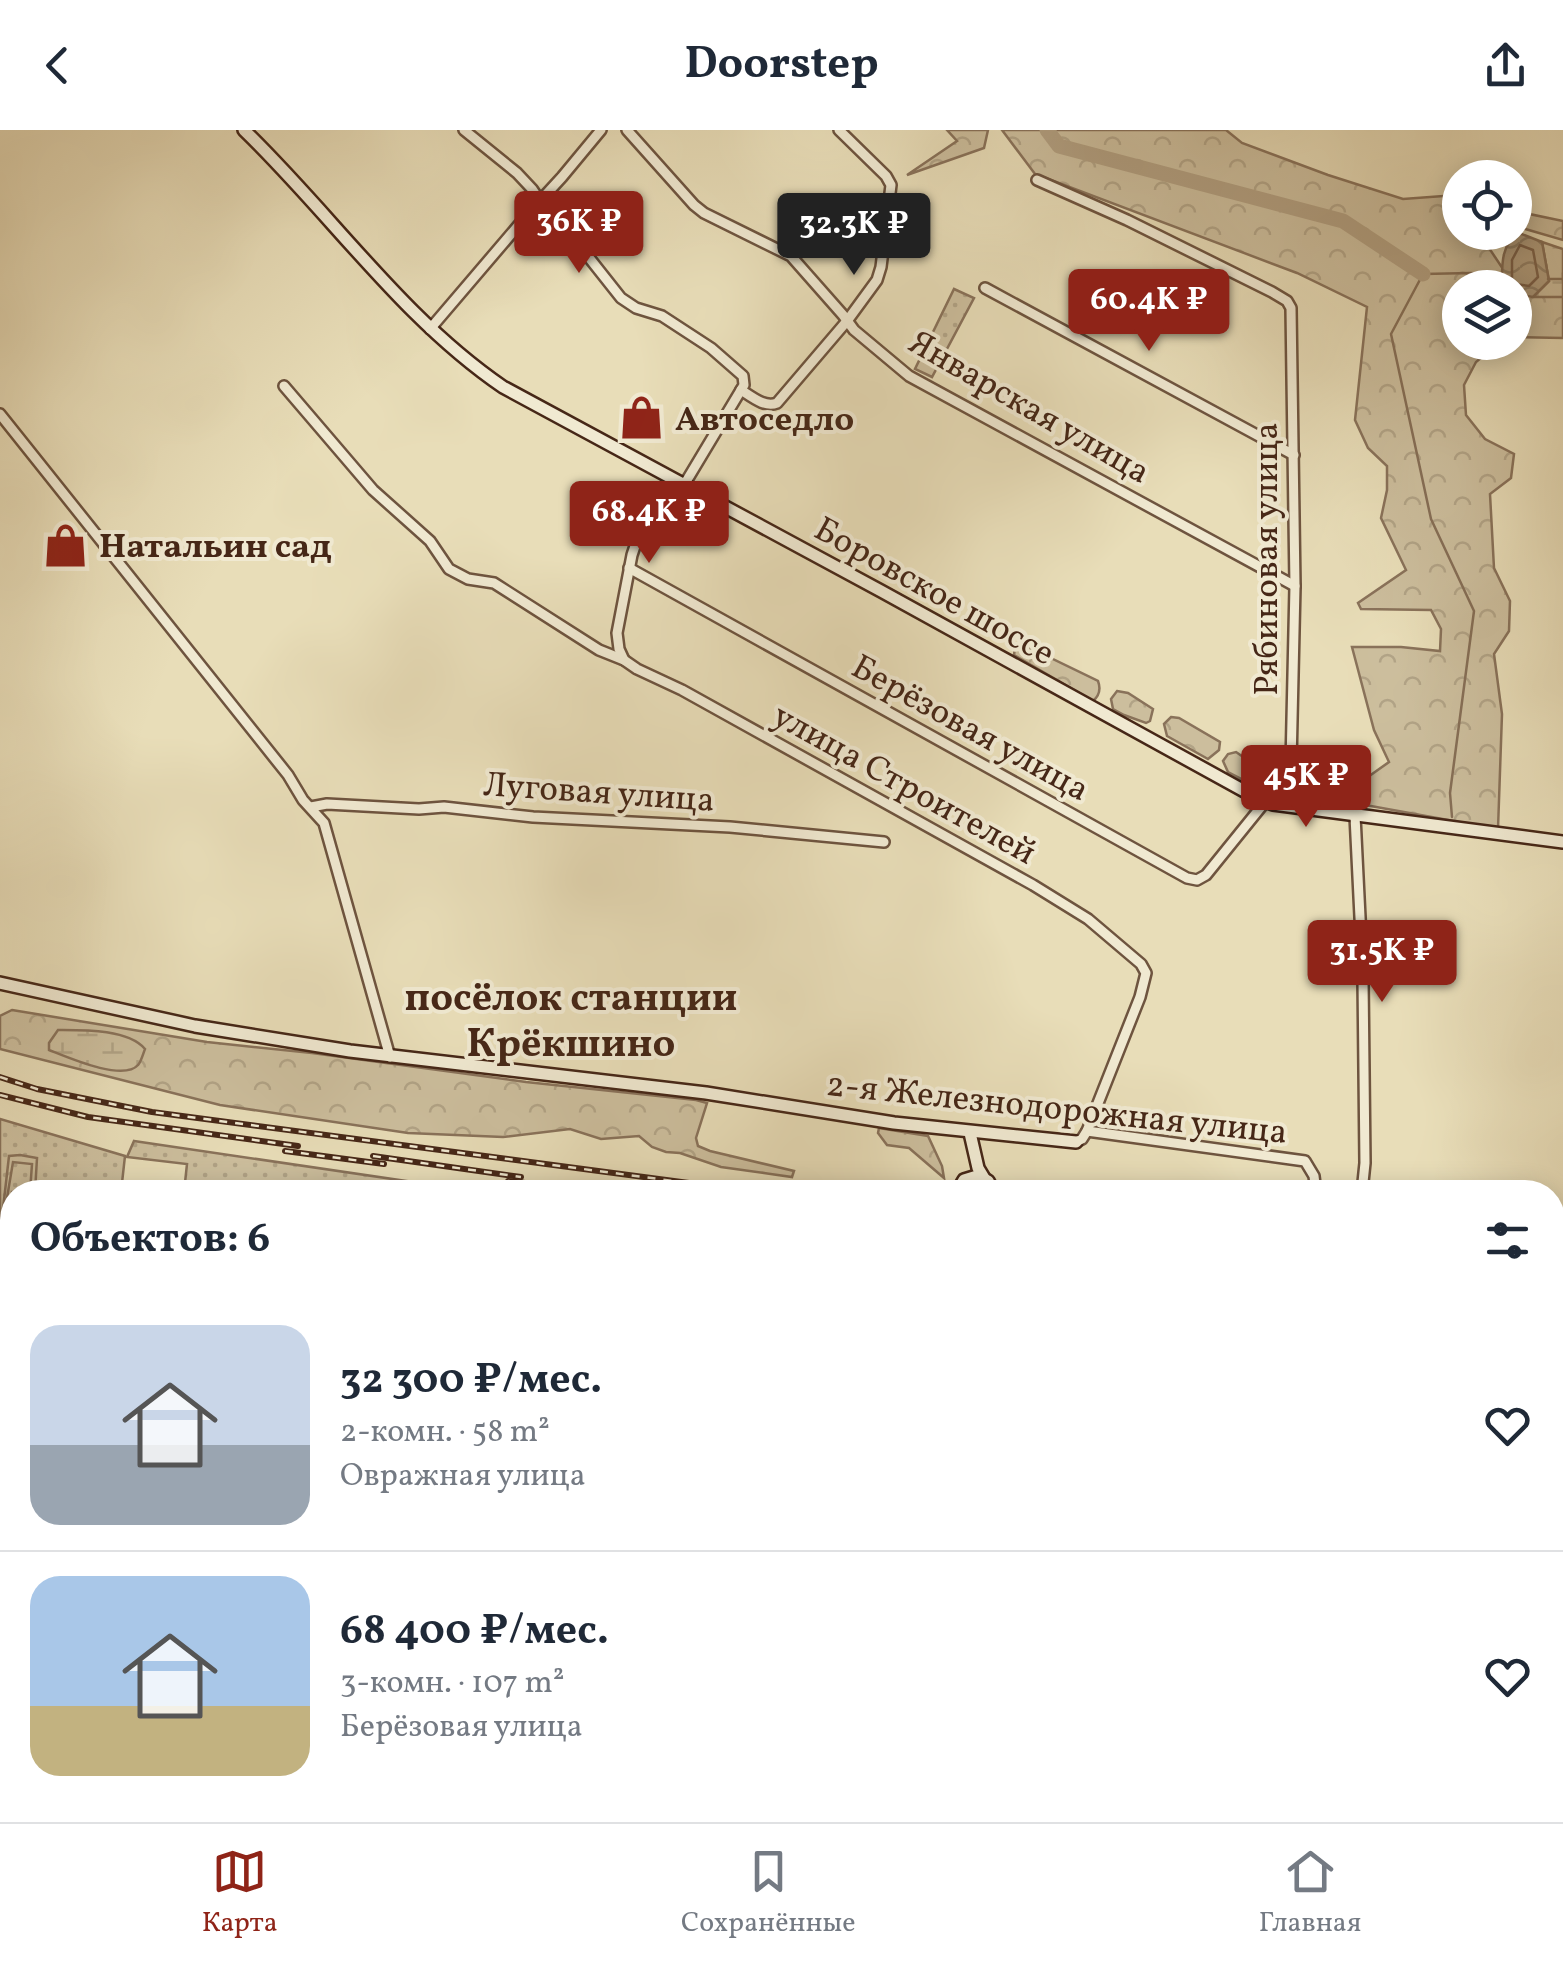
<!DOCTYPE html>
<html lang="ru">
<meta charset="utf-8">
<style>
body{margin:0;font-family:Vollkorn,serif;background:#f6f6f7;color:#1f2937;height:100vh;display:flex;flex-direction:column;font-size:38px;white-space:nowrap}
*{box-sizing:border-box;margin:0}
p{font-size:32px;color:#747a83}
.icon{flex:none;width:55px;height:55px;fill:none;stroke:currentColor;stroke-width:2;stroke-linecap:round;stroke-linejoin:round}
.map{position:relative;flex:1;overflow:hidden}
.details{position:absolute;left:0px;top:1050px;width:1565px;height:642px;display:flex;flex-direction:column;background:#fff;border-radius:40px 40px 0 0;box-shadow:0 5px 25px #0003}
.details>*{flex:none}
.fabs{position:absolute;left:1442px;top:30px;display:grid;gap:20px}
.fabs a{display:grid;place-items:center;width:90px;height:90px;border-radius:50%;background:#fff;box-shadow:0 5px 25px #0003;font-size:50px}
.price{position:absolute;translate:-50% -85px;padding:0 22px;border-radius:10px;background:#8f2418;color:#fff;font-size:32px;line-height:65px;filter:drop-shadow(0 2px 5px #0008)}
.price::after{content:'';position:absolute;left:50%;top:60px;width:30px;height:22px;margin-left:-15px;background:inherit;clip-path:polygon(0 0,100% 0,50% 100%)}
.price.on{background:#222;color:#fff}
ul{padding:0;list-style:none}
li{display:flex;align-items:center;gap:30px;height:250px;padding:0 30px}
li+li{border-top:2px solid #e0e1e3}
li span{display:grid;place-items:center;flex:none;width:280px;height:200px;border-radius:30px;color:#555}
li>.icon{margin-inline-start:auto}
span .icon{width:120px;height:120px;fill:#fffc;stroke-width:1}
li b{font-size:42px}
h2{display:flex;justify-content:space-between;align-items:center;height:120px;padding:0 30px;font-size:42px}
header{display:flex;justify-content:space-between;align-items:center;height:130px;padding:0 30px;background:#fff;font-size:45px;font-weight:700}
.tab-bar{display:flex;justify-content:space-around;align-items:center;height:140px;border-top:2px solid #e0e1e3;background:#fff;font-size:28px;color:#747a83}
.tab-bar a{display:grid;justify-items:center;gap:5px}
.tab-bar .on{color:#8f2418}
.map>svg:first-child{display:block}
</style>
<header><svg class="icon" aria-label="back" viewBox="0 0 24 24"><path d="M15 5l-7 7 7 7"/></svg>Doorstep<svg class="icon" aria-label="share" viewBox="0 0 24 24"><path d="M12 15V3M7 8l5-5 5 5M5 13v7h14v-7"/></svg></header>
<div class="map">
<svg width="1563" height="1692" viewBox="0 0 1563 1692">
<defs>
<pattern id="grass-dots" width="8" height="8" patternUnits="userSpaceOnUse" patternTransform="scale(2.5)"><rect width="8" height="8" fill="#ccbe9d"/><path d="M2 2h.1M6 6h.1" fill="none" stroke="#b1a386" stroke-width="1.8" stroke-linecap="round"/></pattern>
<pattern id="forest-crowns" width="20" height="18" patternUnits="userSpaceOnUse" patternTransform="scale(2.5)"><rect width="20" height="18" fill="#ccbe9d"/><path d="M2 6a3 3 0 1 1 6 0M12 15a3 3 0 1 1 6 0" fill="none" stroke="#b1a386"/></pattern>
<pattern id="wetland-marsh" width="20" height="14" patternUnits="userSpaceOnUse" patternTransform="scale(2.5)"><rect width="20" height="14" fill="#ccbe9d"/><path d="M1 5h8M5 5V1M11 12h8M15 12V8" fill="none" stroke="#b1a386"/></pattern>
<pattern id="water-waves" width="16" height="10" patternUnits="userSpaceOnUse" patternTransform="scale(2.5)"><rect width="16" height="10" fill="#b19f81"/><path d="M0 5q4-4 8 0t8 0" fill="none" stroke="#928269"/></pattern>
</defs>
<rect width="100%" height="100%" fill="#e8ddb8"/>
<filter id="stains"><feTurbulence type="fractalNoise" baseFrequency=".002" numOctaves="4"/><feColorMatrix values="0 0 0 0 .2 0 0 0 0 .09 0 0 0 0 .02 0 0 0 .5 -.17"/></filter>
<radialGradient id="worn" r=".72"><stop offset=".6" stop-color="#630" stop-opacity="0"/><stop offset="1" stop-color="#630" stop-opacity=".3"/></radialGradient>
<g fill="url(#grass-dots)" stroke="#89725a" stroke-width="2.5">
<polygon points="954,159 974,168 932,247 915,239"/>
<polygon points="0,989 125,1026 121,1062 12,1062 12,1094 0,1093"/>
<polygon points="134,1011 481,1062 184,1062 187,1034 127,1027"/>
<polygon points="191,1680 385,1680 380,1692 190,1692"/>
<polygon points="544,1680 664,1680 663,1692 576,1692 576,1683"/>
</g>
<g fill="url(#forest-crowns)" stroke="#89725a" stroke-width="2.5">
<polygon points="947,0 988,0 984,18 907,45 957,11"/>
<polygon points="1002,0 1226,0 1242,13 1328,45 1403,69 1457,65 1460,66 1460,102 1493,103 1483,109 1503,139 1505,157 1563,161 1563,208 1515,207 1515,158 1460,158 1460,212 1499,213 1476,232 1464,255 1466,285 1485,309 1514,324 1511,348 1490,364 1494,438 1510,471 1509,501 1494,524 1502,584 1498,699 1332,669 1344,664 1389,632 1374,600 1352,517 1401,517 1440,521 1441,499 1431,480 1361,479 1358,473 1406,440 1381,388 1387,360 1387,336 1368,318 1355,290 1367,177 1297,143 1035,44"/>
<polygon points="1515,81 1563,91 1563,110 1515,96"/>
<path d="M 1015,517 L 1028,517 L 1098,551 C 1101,559 1100,565 1093,571 L 1014,525 Z"/>
<polygon points="1117,561 1128,563 1153,579 1150,591 1146,593 1124,585 1113,579 1111,569"/>
<polygon points="1171,587 1179,588 1220,612 1219,620 1208,629 1167,606 1164,594"/>
<polygon points="1236,622 1249,631 1262,653 1259,658 1228,642 1223,631 1228,624"/>
<polygon points="12,880 207,912 312,923 526,952 696,970 707,973 696,1008 698,1016 710,1021 794,1041 792,1047 721,1037 680,1023 666,1022 652,1017 639,1006 601,1009 570,999 503,1007 408,1003 220,975 0,919 0,886"/>
<polygon points="879,998 928,1006 942,1036 944,1048 909,1018 887,1015 878,1003"/>
<polygon points="20,1025 37,1028 35,1062 30,1062 32,1034 13,1032 6,1074 3,1079 9,1026"/>
</g>
<g fill="url(#wetland-marsh)" stroke="#89725a" stroke-width="2.5">
<polygon points="1542,112 1563,119 1563,167 1533,167 1549,151"/>
<path d="M 58,900 C 83,900 128,899 145,919 C 143,924 141,932 138,935 C 123,952 67,927 49,920 L 49,913 Z"/>
</g>
<path fill="url(#water-waves)" stroke="#866f57" stroke-width="2.5" d="M 1519,103 L 1542,112 L 1549,151 L 1533,167 L 1515,164 L 1515,158 L 1502,157 C 1502,138 1500,114 1519,103 Z"/>
<g fill="none" stroke-linecap="round" stroke-linejoin="round">
<polygon stroke="#7c634c" stroke-width="2.5" points="1520,115 1533,120 1538,147 1529,156 1516,154 1512,150 1512,130"/>
<g stroke="#866f57" stroke-width="2.5">
<polyline points="1548,149 1563,149"/>
<polyline points="1452,687 1450,663 1474,481 1431,389 1391,204 1423,144 1471,143 1505,147"/>
</g>
<polyline stroke="#b19f81" stroke-width="15" points="1047,0 1059,16 1343,91 1423,144"/>
<defs>
<g id="street">
<polyline points="464,0 517,43 532,59 544,77 560,91 621,168 636,178 662,186 711,218 743,246 744,255 684,355"/>
<polyline points="627,0 694,75 704,83 791,126 843,185 854,200 909,246 1295,456"/>
<polyline points="985,158 1294,325"/>
<polyline points="430,199 529,83 562,47 601,0"/>
<polyline points="284,256 373,360 430,411 449,439 468,449 494,453 599,520 624,530 637,539 682,560 1033,755 1088,789 1141,834 1146,843 1140,867 1087,1001 1082,1009 1076,1012"/>
<path d="M 741,260 C 752,267 765,278 777,273 L 847,191 L 877,150 L 881,137 L 891,55 L 886,46 L 839,0"/>
<polyline points="0,284 288,645 303,670 324,693 390,927"/>
<polyline points="629,438 1187,748 1197,750 1206,745 1265,672 1274,649 1291,634 1295,456 1291,178 1287,171 1272,162 1127,90 1037,50"/>
<polyline points="624,530 619,519 617,503 632,425 639,404 676,351"/>
<polyline points="311,677 327,674 419,679 444,677 533,687 730,697 884,712"/>
<polyline points="1355,686 1363,848 1365,1033 1362,1062"/>
<polyline points="1087,1001 1305,1031 1314,1046 1316,1062"/>
<polyline points="0,1098 12,1100"/>
<polyline points="1552,1100 1563,1097"/>
<polyline points="694,1692 714,1680"/>
</g>
<g id="secondary">
<path d="M 244,0 C 332,85 402,188 503,257 L 881,461 L 1257,668 L 1273,674 L 1563,712"/>
<polyline points="0,853 195,896 350,921 706,963 894,993 1076,1012"/>
<polyline points="970,1003 978,1038 984,1048"/>
<polyline points="957,1062 964,1050 977,1046 988,1051 994,1062"/>
</g>
</defs>
<use href="#street" stroke="#6e543f" stroke-width="14"/>
<use href="#secondary" stroke="#462717" stroke-width="16"/>
<use href="#street" stroke="#f0e9d1" stroke-width="9"/>
<use href="#secondary" stroke="#f0e9d1" stroke-width="11"/>
<defs>
<g id="rail">
<polyline points="0,947 37,959 152,982 757,1062"/>
<polyline points="0,965 88,987 298,1016"/>
<polyline points="285,1021 384,1034"/>
<polyline points="373,1026 521,1047"/>
<polyline points="508,1051 602,1062"/>
<polyline points="1552,1175 1563,1177"/>
<polyline points="1552,1199 1563,1201"/>
</g>
</defs>
<use href="#rail" stroke="#462717" stroke-width="6"/>
<use href="#rail" stroke="#f0e9d1" stroke-width="2.5" stroke-dasharray="8" stroke-linecap="butt"/>
</g>
<defs>
<symbol id="shop-bare" viewBox="-9 -9 18 18"><path d="M-5-2.5h2.3a2.7 3.5 0 0 1 5.4 0H5L5.5 6h-11ZM-1.5-2.5h3a1.5 2.3 0 0 0-3 0Z" fill="#8f2418" stroke="#f0e9d1" stroke-width="2.5" paint-order="stroke"/></symbol>
</defs>
<g fill-rule="evenodd">
<use href="#shop-bare" x="610" y="256" width="63" height="63"/>
<use href="#shop-bare" x="34" y="384" width="63" height="63"/>
</g>
<g text-anchor="middle" stroke-width="8" stroke-linejoin="round" paint-order="stroke">
<g font-size="35" fill="#462717" stroke="#f0e9d1">
<text transform="translate(1030 276) rotate(30)" y="12">Январская улица</text>
<text transform="translate(1265 429) rotate(-90)" y="12">Рябиновая улица</text>
<text transform="translate(935 460) rotate(29)" y="12">Боровское шоссе</text>
<text transform="translate(971 597) rotate(29)" y="12">Берёзовая улица</text>
<text transform="translate(905 653) rotate(29)" y="12">улица Строителей</text>
<text transform="translate(599 661) rotate(4)" y="12">Луговая улица</text>
<text transform="translate(1057 977) rotate(6)" y="12">2-я Железнодорожная улица</text>
</g>
<g font-size="35" font-weight="bold" fill="#462717" stroke="#f0e9d1" text-anchor="start">
<text x="675" y="300">Автоседло</text>
<text x="99" y="427">Натальин сад</text>
</g>
<g font-size="40" font-weight="bold" fill="#462717" stroke="#f0e9d1">
<text x="571" y="880">посёлок станции<tspan x="571" dy="46">Крёкшино</tspan></text>
</g>
</g>
<rect width="100%" height="100%" filter="url(#stains)"/>
<rect width="100%" height="100%" fill="url(#worn)"/>
</svg>
<div class="fabs">
<a><svg class="icon" aria-label="locate" viewBox="0 0 24 24"><circle cx="12" cy="12" r="6"/><path d="M12 2v4M12 18v4M2 12h4M18 12h4"/></svg></a>
<a><svg class="icon" aria-label="layers" viewBox="0 0 24 24"><path d="M12 4l9 5-9 5-9-5zM3 14l9 5 9-5"/></svg></a>
</div>
<b class="price" style="left:579px;top:146px">36K ₽</b>
<b class="price on" style="left:854px;top:148px">32.3K ₽</b>
<b class="price" style="left:1149px;top:224px">60.4K ₽</b>
<b class="price" style="left:649px;top:436px">68.4K ₽</b>
<b class="price" style="left:1306px;top:700px">45K ₽</b>
<b class="price" style="left:1382px;top:875px">31.5K ₽</b>
<section class="details">
<h2>Объектов: 6<svg class="icon" aria-label="filters" viewBox="0 0 24 24"><path d="M4 7h16M4 17h16"/><circle cx="9" cy="7" r="2"/><circle cx="15" cy="17" r="2"/></svg></h2>
<ul>
<li><span style="background:linear-gradient(#c9d6e8 60%,#9aa5b1 0)"><svg class="icon" aria-label="home" viewBox="0 0 24 24"><path d="M3 11l9-7 9 7M6 9v11h12V9"/></svg></span><div><b>32 300 ₽/мес.</b><p>2-комн. · 58 m²</p><p>Овражная улица</p></div><svg class="icon" aria-label="heart" viewBox="0 0 24 24"><path d="M12 20l-8-8c-3-5 5-10 8-4 3-6 11-1 8 4z"/></svg></li>
<li><span style="background:linear-gradient(#a9c7e8 65%,#c2b280 0)"><svg class="icon" aria-label="home" viewBox="0 0 24 24"><path d="M3 11l9-7 9 7M6 9v11h12V9"/></svg></span><div><b>68 400 ₽/мес.</b><p>3-комн. · 107 m²</p><p>Берёзовая улица</p></div><svg class="icon" aria-label="heart" viewBox="0 0 24 24"><path d="M12 20l-8-8c-3-5 5-10 8-4 3-6 11-1 8 4z"/></svg></li>
</ul>
</section>
</div>
<nav class="tab-bar">
<a class="on"><svg class="icon" aria-label="map" viewBox="0 0 24 24"><path d="M3 6l6-2 6 2 6-2v14l-6 2-6-2-6 2zM9 4v14M15 6v14"/></svg>Карта</a>
<a><svg class="icon" aria-label="saved" viewBox="0 0 24 24"><path d="M7 4h10v16l-5-4-5 4z"/></svg>Сохранённые</a>
<a><svg class="icon" aria-label="home" viewBox="0 0 24 24"><path d="M3 11l9-7 9 7M6 9v11h12V9"/></svg>Главная</a>
</nav>
